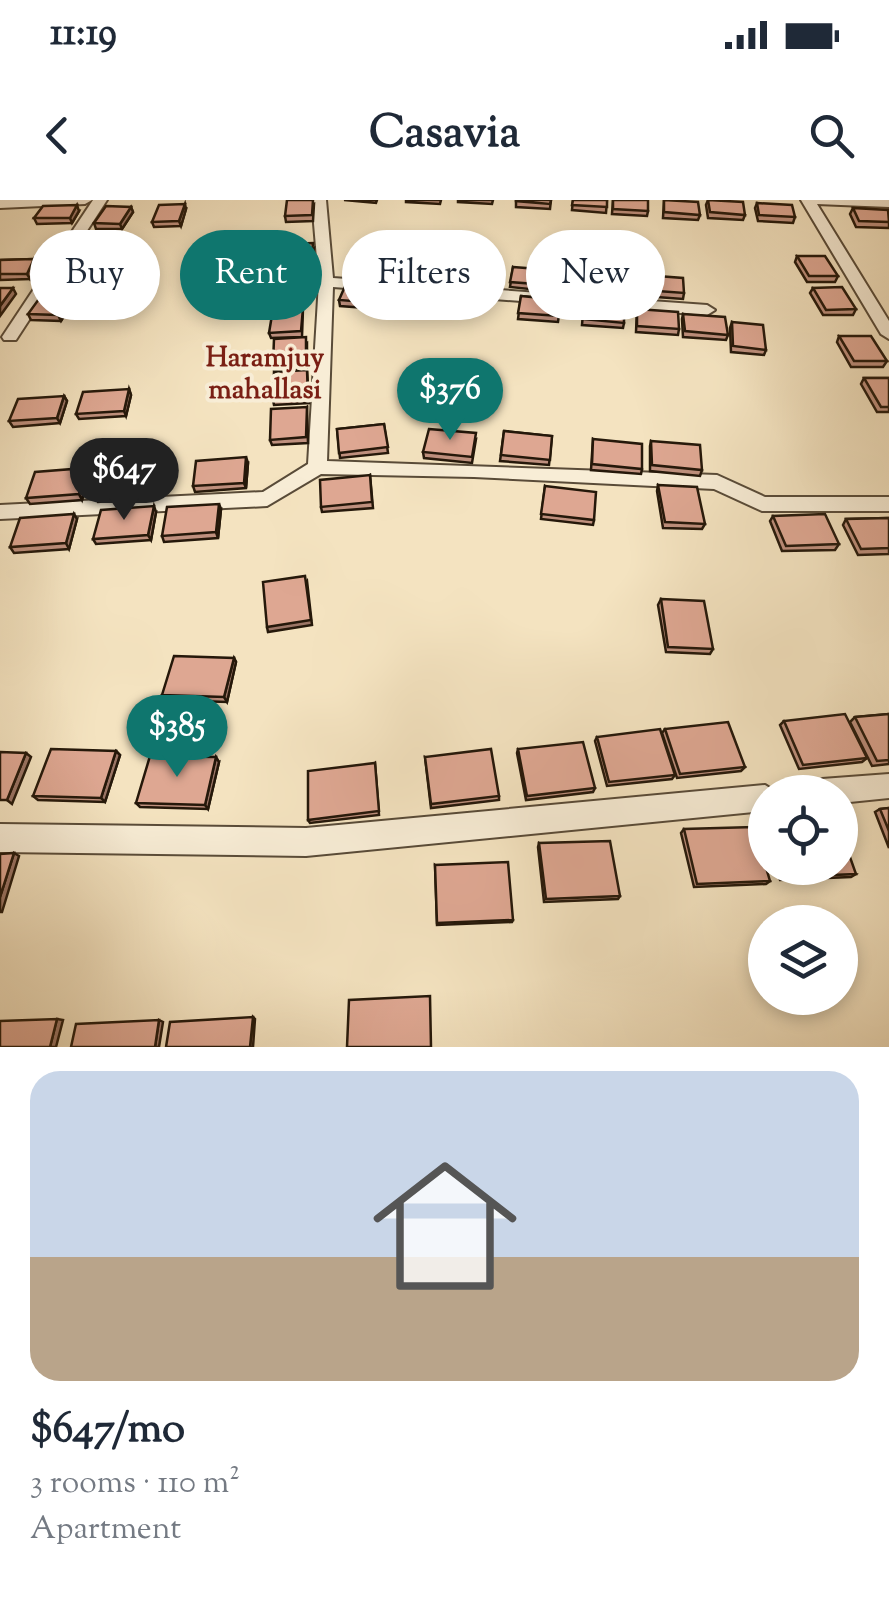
<!DOCTYPE html>
<meta charset="utf-8">
<style>
body{margin:0;font-family:"Sorts Mill Goudy",serif;background:#f2f2f3;color:#1f2937;height:100vh;display:flex;flex-direction:column;font-size:38px;white-space:nowrap}
*{box-sizing:border-box;margin:0}
p{font-size:32px;color:#747a83}
.icon{flex:none;width:55px;height:55px;fill:none;stroke:currentColor;stroke-width:2;stroke-linecap:round;stroke-linejoin:round}
.map{position:relative;height:847px;overflow:hidden}
.side{display:flex;flex-direction:column;background:#fff;flex:1}
.side>*{flex:none}
.top-card{position:absolute;left:30px;top:30px;width:830px;height:90px;display:flex;gap:20px}
.fabs{position:absolute;left:748px;top:575px;display:grid;gap:20px}
.fabs a{display:grid;place-items:center;width:110px;height:110px;border-radius:50%;background:#fff;box-shadow:0 5px 15px #0003;font-size:50px}
.price{position:absolute;translate:-50% -85px;padding:0 22px;border-radius:35px;background:#0f766e;color:#fff;font-size:32px;line-height:65px;filter:drop-shadow(0 2px 5px #0008)}
.price::after{content:'';position:absolute;left:50%;top:60px;width:30px;height:22px;margin-left:-15px;background:inherit;clip-path:polygon(0 0,100% 0,50% 100%)}
.price.current{background:#222;color:#fff}
ul{padding:0;list-style:none}
li{display:grid;align-content:center;gap:20px;height:530px;padding:0 30px}
li+li{border-top:2px solid #e0e1e3}
li span{display:grid;place-items:center;height:310px;border-radius:30px;color:#555}
li>.icon{margin-inline-start:auto}
span .icon{width:180px;height:180px;fill:#fffc;stroke-width:1}
li b{font-size:42px}
.pill{padding:0 35px;border-radius:45px;background:#fff;box-shadow:0 5px 15px #0003;font-size:35px;line-height:90px}
.pill.current{background:#0f766e;color:#fff}
.status{display:flex;justify-content:space-between;align-items:center;height:70px;padding:0 50px;background:#fff;direction:ltr}
.status svg{height:28px;fill:currentColor}
header{display:flex;justify-content:space-between;align-items:center;height:130px;padding:0 30px;background:#fff;font-size:45px;font-weight:700}
.map>svg:first-child{display:block}
</style>
<div class="status"><b>11:19</b><svg viewBox="0 0 49 12"><path d="M0 12V9h3v3zM5 12V6h3v6zM10 12V3h3v9zM15 12V0h3v12zM26 1h20v11H26zM47 4h2v5h-2z"/></svg></div>
<header><svg class="icon" aria-label="back" viewBox="0 0 24 24"><path d="M15 5l-7 7 7 7"/></svg>Casavia<svg class="icon" aria-label="search" viewBox="0 0 24 24"><circle cx="10" cy="10" r="6"/><path d="M15 15l6 6"/></svg></header>
<div class="map">
<svg width="889" height="847" viewBox="0 0 889 847">
<rect width="100%" height="100%" fill="#f4e3c0"/>
<filter id="stains"><feTurbulence type="fractalNoise" baseFrequency=".002" numOctaves="4"/><feColorMatrix values="0 0 0 0 .2 0 0 0 0 .09 0 0 0 0 .02 0 0 0 .5 -.17"/></filter>
<radialGradient id="worn" r=".72"><stop offset=".6" stop-color="#630" stop-opacity="0"/><stop offset="1" stop-color="#630" stop-opacity=".3"/></radialGradient>
<g fill="none" stroke-linecap="round" stroke-linejoin="round">
<defs>
<g id="street">
<polygon points="0,0 92,0 85,4 0,8"/>
<polygon points="93,0 107,0 16,140 4,140 2,137"/>
<polygon points="312,0 326,0 333,78 707,105 715,110 707,115 333,87 327,261 717,275 765,297 889,297 889,311 762,311 714,289 474,277 321,274 267,306 0,319 0,305 263,292 308,264 319,82"/>
<polygon points="801,0 889,0 889,7 817,4 889,121 889,139 881,134"/>
<polygon points="889,574 889,598 840,603 840,592 809,592 813,583 822,579"/>
<polygon points="765,585 776,592 765,592 765,611 306,656 0,652 0,624 306,628"/>
</g>
</defs>
<use href="#street" stroke="#594b38" stroke-width="4"/>
<use href="#street" fill="#f8edd6" fill-rule="evenodd"/>
</g>
<g fill="#bf907e" stroke="#25180a" stroke-width="2.5">
<polygon points="344,0 377,0 376,3"/>
<polygon points="406,0 441,0 440,4 406,2"/>
<polygon points="458,0 493,0 492,4 458,2"/>
<polygon points="516,0 551,0 550,9 516,7"/>
<polygon points="573,0 607,0 606,13 572,10"/>
<polygon points="613,0 648,11 647,16 612,14"/>
<polygon points="664,0 700,15 698,20 663,18"/>
<polygon points="708,0 745,15 743,20 708,18 706,5"/>
<polygon points="757,3 795,17 793,23 758,21 755,8"/>
<polygon points="314,4 313,21 286,22 285,16"/>
<polygon points="131,7 133,12 122,29 96,29 94,23"/>
<polygon points="853,8 889,11 889,28 856,27 850,14"/>
<polygon points="186,9 181,26 154,27 152,22"/>
<polygon points="79,11 72,23 37,24 34,18"/>
<polygon points="112,41 100,60 73,59 70,54"/>
<polygon points="314,48 312,68 284,69 282,63"/>
<polygon points="797,56 838,76 835,82 807,82 795,62"/>
<polygon points="34,59 37,64 30,79 0,80 0,60"/>
<polygon points="388,59 388,64 382,79 345,76 345,71"/>
<polygon points="92,63 95,69 82,89 53,88 51,83"/>
<polygon points="444,67 440,82 402,79 402,74"/>
<polygon points="513,67 549,85 548,91 510,87"/>
<polygon points="576,72 614,90 613,96 574,93"/>
<polygon points="644,75 684,93 683,99 643,96"/>
<polygon points="310,76 309,103 279,104 278,99"/>
<polygon points="813,88 856,109 853,115 823,115 810,93"/>
<polygon points="73,93 75,98 61,121 31,120 28,114"/>
<polygon points="385,93 379,109 340,106 339,100"/>
<polygon points="521,96 561,100 558,122 518,119"/>
<polygon points="478,99 474,115 434,112 434,106"/>
<polygon points="584,102 624,123 623,128 582,125"/>
<polygon points="303,108 302,137 271,138 269,133"/>
<polygon points="637,109 679,129 678,135 636,132"/>
<polygon points="683,114 728,135 726,140 683,137 682,119"/>
<polygon points="732,122 766,150 764,155 731,152 730,128"/>
<polygon points="839,136 887,161 883,167 851,167 837,142"/>
<polygon points="307,143 307,168 274,170 273,164"/>
<polygon points="307,170 309,203 274,205 273,200"/>
<polygon points="864,178 889,178 889,212 877,212 861,184"/>
<polygon points="129,189 131,195 126,216 79,219 76,214"/>
<polygon points="64,196 67,201 60,223 13,227 9,221"/>
<polygon points="307,207 308,243 272,245 270,240"/>
<polygon points="384,224 388,253 340,258 337,229"/>
<polygon points="504,231 552,236 549,265 500,261"/>
<polygon points="476,239 472,263 424,258 423,252"/>
<polygon points="593,239 642,269 641,274 591,270"/>
<polygon points="651,241 702,270 700,276 650,271 650,246"/>
<polygon points="248,263 246,288 195,292 193,286"/>
<polygon points="152,266 155,272 150,298 98,302 95,297"/>
<polygon points="89,273 82,300 30,304 26,298"/>
<polygon points="370,275 373,308 322,312 321,307"/>
<polygon points="658,285 705,324 702,329 663,328 657,291"/>
<polygon points="545,286 594,320 593,325 541,319"/>
<polygon points="221,309 218,338 164,342 162,336"/>
<polygon points="156,312 151,340 96,344 93,339"/>
<polygon points="773,316 839,344 835,350 782,351 770,321"/>
<polygon points="889,318 889,354 858,355 843,325 846,319"/>
<polygon points="77,319 69,349 14,353 10,347"/>
<polygon points="661,399 713,449 710,454 666,452 658,405"/>
<polygon points="234,458 236,462 227,502 165,500 162,495"/>
<polygon points="889,514 889,564 872,566 850,522 855,517"/>
<polygon points="784,521 867,558 862,562 799,569 780,525"/>
<polygon points="665,529 745,567 741,571 677,578 662,533"/>
<polygon points="597,537 675,575 672,579 607,586 595,541"/>
<polygon points="518,549 595,588 593,592 526,600 517,553"/>
<polygon points="116,551 120,555 105,602 38,600 33,596"/>
<polygon points="425,557 499,596 499,600 431,608"/>
<polygon points="219,562 208,609 140,607 136,603"/>
<polygon points="375,563 379,615 310,623 308,620"/>
<polygon points="889,608 889,648 875,612 880,609"/>
<polygon points="684,629 770,681 766,684 694,687 681,633"/>
<polygon points="539,643 620,696 618,699 544,702 538,647"/>
<polygon points="435,665 513,720 512,722 437,725"/>
<polygon points="776,668 840,668 856,674 851,677 780,680"/>
</g>
<g fill="#9b7566" stroke="#25180a" stroke-width="2.5">
<polygon points="185,4 186,9 181,26 179,21"/>
<polygon points="77,5 79,11 72,23 70,18"/>
<polygon points="131,7 133,12 122,29 120,24"/>
<polygon points="110,36 112,41 100,60 98,54"/>
<polygon points="34,59 37,64 30,79 27,74"/>
<polygon points="92,63 95,69 82,89 79,84"/>
<polygon points="13,88 16,94 0,116 0,106"/>
<polygon points="73,93 75,98 61,121 58,115"/>
<polygon points="129,189 131,195 126,216 124,211"/>
<polygon points="64,196 67,201 60,223 57,218"/>
<polygon points="246,257 248,263 246,288 244,283"/>
<polygon points="152,266 155,272 150,298 147,293"/>
<polygon points="86,268 89,273 82,300 79,294"/>
<polygon points="219,304 221,309 218,338 216,332"/>
<polygon points="154,306 156,312 151,340 148,335"/>
<polygon points="74,314 77,319 69,349 66,343"/>
<polygon points="307,381 312,425 268,432 267,427"/>
<polygon points="234,458 236,462 227,502 224,497"/>
<polygon points="116,551 120,555 105,602 101,598"/>
<polygon points="26,553 31,557 12,604 7,600"/>
<polygon points="216,557 219,562 208,609 205,605"/>
<polygon points="14,653 19,656 2,712 0,712 0,697"/>
<polygon points="253,817 255,819 253,847 250,847"/>
<polygon points="57,819 63,820 56,847 50,847"/>
<polygon points="159,820 163,822 159,847 155,847"/>
</g>
<g fill="#dea792" stroke="#25180a" stroke-width="2.5">
<polygon points="287,0 313,0 312,15 285,16"/>
<polygon points="516,0 551,0 550,4 516,1"/>
<polygon points="573,0 607,0 607,7 572,5"/>
<polygon points="613,0 648,0 648,11 613,9"/>
<polygon points="664,0 698,2 700,15 664,12"/>
<polygon points="708,0 743,2 745,15 710,12"/>
<polygon points="757,3 792,5 795,17 759,15"/>
<polygon points="185,4 179,21 152,22 159,5"/>
<polygon points="77,5 70,18 34,18 43,6"/>
<polygon points="106,6 131,7 120,24 94,23"/>
<polygon points="853,8 888,10 889,22 859,21"/>
<polygon points="83,35 110,36 98,54 70,54"/>
<polygon points="313,43 311,62 282,63 285,44"/>
<polygon points="351,56 388,59 382,74 345,71"/>
<polygon points="797,56 825,56 838,76 809,76"/>
<polygon points="34,59 27,74 0,74 0,60"/>
<polygon points="407,59 444,62 440,77 402,74"/>
<polygon points="64,62 92,63 79,84 51,83"/>
<polygon points="513,67 551,70 549,85 510,82"/>
<polygon points="576,72 614,75 614,90 574,87"/>
<polygon points="644,75 683,78 684,93 644,90"/>
<polygon points="310,76 308,98 278,99 281,77"/>
<polygon points="346,84 384,87 378,103 339,100"/>
<polygon points="842,87 856,109 826,110 813,88"/>
<polygon points="0,88 13,88 0,106"/>
<polygon points="439,90 478,93 474,110 434,106"/>
<polygon points="44,92 73,93 58,115 28,114"/>
<polygon points="521,96 561,100 559,116 518,113"/>
<polygon points="584,102 624,105 624,123 582,119"/>
<polygon points="303,108 301,131 269,133 273,109"/>
<polygon points="637,109 678,112 679,129 637,126"/>
<polygon points="683,114 725,117 728,135 685,131"/>
<polygon points="732,122 763,125 766,150 733,146"/>
<polygon points="839,136 871,136 887,161 854,161"/>
<polygon points="306,137 306,162 273,164 274,139"/>
<polygon points="307,170 308,197 273,200 274,172"/>
<polygon points="864,178 889,178 889,207 881,207"/>
<polygon points="129,189 124,211 76,214 83,192"/>
<polygon points="64,196 57,218 9,221 18,199"/>
<polygon points="307,207 306,237 270,240 271,209"/>
<polygon points="384,224 388,247 339,253 337,229"/>
<polygon points="429,229 476,233 472,257 423,252"/>
<polygon points="504,231 552,236 550,260 501,255"/>
<polygon points="593,239 642,244 642,269 592,264"/>
<polygon points="651,241 700,245 702,270 652,265"/>
<polygon points="246,257 244,283 193,286 196,261"/>
<polygon points="152,266 147,293 95,297 102,270"/>
<polygon points="86,268 79,294 26,298 35,272"/>
<polygon points="370,275 372,302 321,307 320,280"/>
<polygon points="658,285 697,287 705,324 665,322"/>
<polygon points="545,286 596,292 594,320 541,314"/>
<polygon points="219,304 216,332 162,336 167,307"/>
<polygon points="154,306 148,335 93,339 101,310"/>
<polygon points="74,314 66,343 10,347 20,318"/>
<polygon points="825,314 839,344 786,346 773,316"/>
<polygon points="889,318 889,348 861,349 846,319"/>
<polygon points="305,376 311,420 267,427 263,382"/>
<polygon points="661,399 704,401 713,449 668,447"/>
<polygon points="174,456 234,458 224,497 162,495"/>
<polygon points="845,514 867,558 803,565 784,521"/>
<polygon points="889,514 889,560 877,561 855,517"/>
<polygon points="728,522 745,567 680,574 665,529"/>
<polygon points="660,529 675,575 609,582 597,537"/>
<polygon points="583,542 595,588 527,596 518,549"/>
<polygon points="51,549 116,551 101,598 33,596"/>
<polygon points="491,549 499,596 431,604 425,557"/>
<polygon points="0,552 26,553 7,600 0,600"/>
<polygon points="150,556 216,557 205,605 136,603"/>
<polygon points="375,563 379,611 308,620 308,571"/>
<polygon points="889,608 889,631 880,609"/>
<polygon points="754,627 770,681 697,684 684,629"/>
<polygon points="840,629 856,674 784,677 781,668 840,668"/>
<polygon points="610,641 620,696 546,699 539,643"/>
<polygon points="14,653 0,697 0,654"/>
<polygon points="508,662 513,720 437,723 435,665"/>
<polygon points="430,796 431,847 347,847 349,800"/>
<polygon points="253,817 250,847 166,847 170,822"/>
<polygon points="57,819 50,847 0,847 0,821"/>
<polygon points="159,820 155,847 71,847 76,824"/>
</g>
<g text-anchor="middle" stroke-width="8" stroke-linejoin="round" paint-order="stroke">
<g font-size="28" font-weight="bold" fill="#7a1f14" stroke="#f8edd6">
<text x="265" y="166">Haramjuy<tspan x="265" dy="32">mahallasi</tspan></text>
</g>
</g>
<rect width="100%" height="100%" filter="url(#stains)"/>
<rect width="100%" height="100%" fill="url(#worn)"/>
</svg>
<div class="fabs">
<a><svg class="icon" aria-label="locate" viewBox="0 0 24 24"><circle cx="12" cy="12" r="6"/><path d="M12 2v4M12 18v4M2 12h4M18 12h4"/></svg></a>
<a><svg class="icon" aria-label="layers" viewBox="0 0 24 24"><path d="M12 4l9 5-9 5-9-5zM3 14l9 5 9-5"/></svg></a>
</div>
<b class="price" style="left:450px;top:243px">$376</b>
<b class="price current" style="left:124px;top:323px">$647</b>
<b class="price" style="left:177px;top:580px">$385</b>
<div class="top-card">
<a class="pill">Buy</a>
<a class="pill current">Rent</a>
<a class="pill">Filters</a>
<a class="pill">New</a>
</div>
</div>
<section class="side">
<ul>
<li><span style="background:linear-gradient(#c9d6e8 60%,#b9a48a 0)"><svg class="icon" aria-label="home" viewBox="0 0 24 24"><path d="M3 11l9-7 9 7M6 9v11h12V9"/></svg></span><div><b>$647/mo</b><p>3 rooms · 110 m²</p><p>Apartment</p></div></li>
</ul>
</section>
